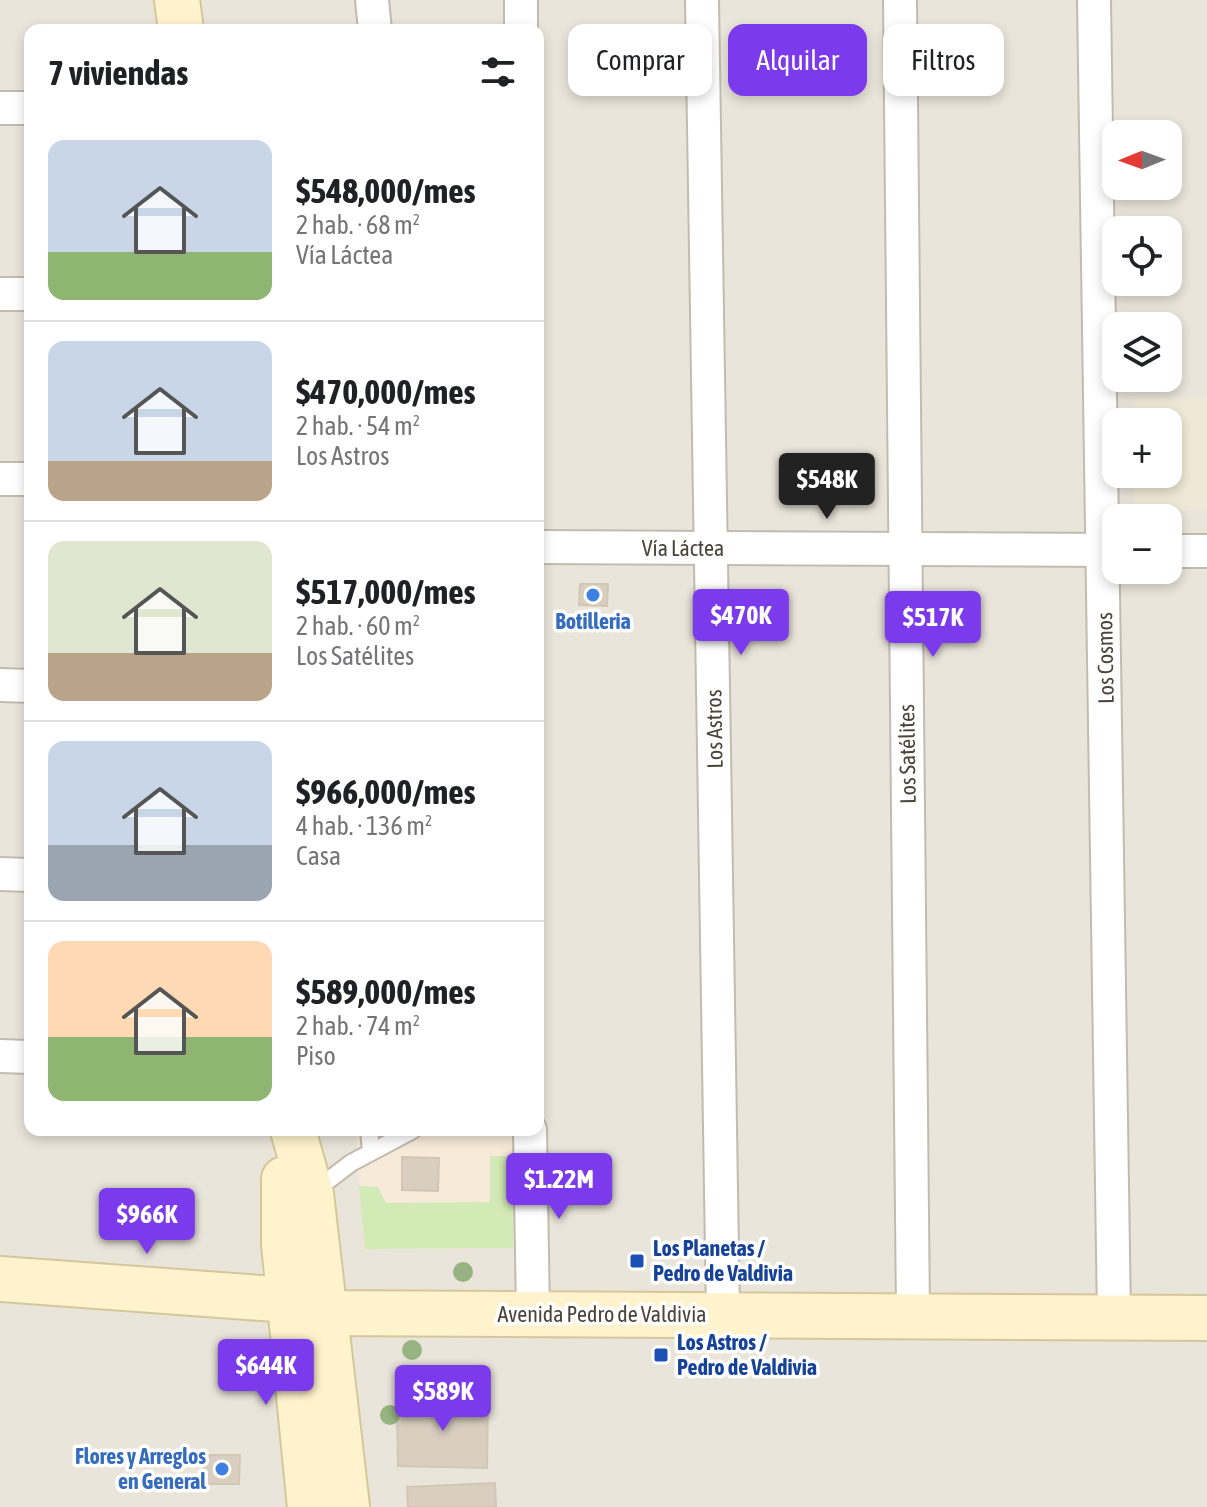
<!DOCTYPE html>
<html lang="es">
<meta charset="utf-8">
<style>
body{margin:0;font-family:"Asap Condensed",sans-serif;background:#f2f2f2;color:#202124;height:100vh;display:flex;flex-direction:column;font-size:30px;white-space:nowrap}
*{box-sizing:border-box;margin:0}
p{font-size:26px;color:#757577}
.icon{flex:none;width:44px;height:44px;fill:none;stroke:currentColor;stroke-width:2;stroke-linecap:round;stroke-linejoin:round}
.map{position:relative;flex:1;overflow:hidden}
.details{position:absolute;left:24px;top:24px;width:520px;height:1112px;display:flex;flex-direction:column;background:#fff;border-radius:16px;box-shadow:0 4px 12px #0003}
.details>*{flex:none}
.banner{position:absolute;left:568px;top:24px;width:518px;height:72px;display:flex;gap:16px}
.needle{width:52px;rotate:269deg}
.buttons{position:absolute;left:1102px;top:120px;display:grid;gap:16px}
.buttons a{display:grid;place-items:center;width:80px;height:80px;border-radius:16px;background:#fff;box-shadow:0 4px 12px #0003;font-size:40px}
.price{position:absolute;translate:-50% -68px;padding:0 18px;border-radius:8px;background:#7c3aed;color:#fff;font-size:26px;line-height:52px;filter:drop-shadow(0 2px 4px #0008)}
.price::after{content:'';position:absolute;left:50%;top:48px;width:24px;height:18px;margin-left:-12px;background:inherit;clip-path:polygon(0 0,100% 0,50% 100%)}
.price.active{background:#222;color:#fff}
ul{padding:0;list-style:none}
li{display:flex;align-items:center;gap:24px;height:200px;padding:0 24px}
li+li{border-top:2px solid #e0e0e0}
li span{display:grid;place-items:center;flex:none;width:224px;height:160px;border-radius:16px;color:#555}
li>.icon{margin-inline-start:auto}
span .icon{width:96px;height:96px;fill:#fffc;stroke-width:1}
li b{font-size:34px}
h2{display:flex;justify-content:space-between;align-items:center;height:96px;padding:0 24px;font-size:34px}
.chip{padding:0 28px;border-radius:16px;background:#fff;box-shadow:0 4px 12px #0003;font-size:28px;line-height:72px}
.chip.active{background:#7c3aed;color:#fff}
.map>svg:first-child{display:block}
</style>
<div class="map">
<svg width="1207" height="1507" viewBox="0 0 1207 1507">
<rect width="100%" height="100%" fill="#f6f3ec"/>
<path fill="#eae5da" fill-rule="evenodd" d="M 0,0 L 1207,0 L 1207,1507 L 0,1507 ZM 30,30 L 538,30 L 538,1130 L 30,1130 ZM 1116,134 L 1168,134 L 1168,186 L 1116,186 ZM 1116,230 L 1168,230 L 1168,282 L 1116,282 ZM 1116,326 L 1168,326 L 1168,378 L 1116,378 ZM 1116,422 L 1168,422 L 1168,474 L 1116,474 ZM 1116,518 L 1168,518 L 1168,570 L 1116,570 Z"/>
<polygon fill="#f7ead8" points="355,1130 512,1130 513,1248 365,1249"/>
<polygon fill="#efe8d6" points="1207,398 1207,510 1134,511 1134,474 1168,474 1168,422 1134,422 1133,399"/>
<polygon fill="#d2eab5" points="490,1156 513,1156 513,1248 365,1249 359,1186 378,1187 386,1203 490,1202"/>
<g fill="#d8cfc1" stroke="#d3c7b4" stroke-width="2">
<polygon points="580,584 608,584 607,606 579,605"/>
<polygon points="402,1157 439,1158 438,1191 402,1190"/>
<polygon points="414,1398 488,1400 487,1468 398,1466 397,1411"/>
<polygon points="204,1455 240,1455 239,1484 204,1484"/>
<polygon points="495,1483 496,1507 408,1507 407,1487"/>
</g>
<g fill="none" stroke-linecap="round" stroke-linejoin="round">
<defs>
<g id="lane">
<polyline points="369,1130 371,1151"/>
<polyline points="313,1192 351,1163 413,1130"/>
</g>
<g id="street">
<polyline points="372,0 375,30"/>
<polyline points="521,0 521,30"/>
<polyline points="702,0 723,1314"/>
<polyline points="900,0 913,1315"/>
<polyline points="1094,0 1114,1317"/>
<polyline points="0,108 30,108"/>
<polyline points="0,294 30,294"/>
<polyline points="0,479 30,479"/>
<polyline points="538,547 1116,550"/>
<polyline points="1168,551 1207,551"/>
<polyline points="0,685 30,686"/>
<polyline points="0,874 30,875"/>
<polyline points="0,1056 30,1057"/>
<polyline points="530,1130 533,1314"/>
</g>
<g id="secondary">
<polyline points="177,0 181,30"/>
<polyline points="293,1130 311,1194 347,1507"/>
<polyline points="284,1179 284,1244 310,1507"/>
<polyline points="0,1279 289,1300 322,1313 1207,1318"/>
</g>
</defs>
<use href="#lane" stroke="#c2bbae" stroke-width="20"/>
<use href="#street" stroke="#c2bbae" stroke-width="36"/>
<use href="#secondary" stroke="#d6c79b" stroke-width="48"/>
<use href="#lane" stroke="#fff" stroke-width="16"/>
<use href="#street" stroke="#fff" stroke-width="32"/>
<use href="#secondary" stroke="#fff3cd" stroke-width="44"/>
</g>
<g fill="#97b381">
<circle cx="463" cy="1272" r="10"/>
<circle cx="412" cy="1350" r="10"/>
<circle cx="424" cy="1380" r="10"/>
<circle cx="390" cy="1415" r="10"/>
</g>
<g fill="#3f7fe0" stroke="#fff" stroke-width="3">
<circle cx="593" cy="595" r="8"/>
<circle cx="222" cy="1469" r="8"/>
</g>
<g fill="#1a4fb4" stroke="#fff" stroke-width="3">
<rect x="629" y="1253" width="16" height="16" rx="4"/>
<rect x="653" y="1347" width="16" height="16" rx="4"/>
</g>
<g text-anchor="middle" stroke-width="7" stroke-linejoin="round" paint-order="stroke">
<g font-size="22" fill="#4b4439" stroke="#fff">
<text x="683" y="556">Vía Láctea</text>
<text transform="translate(1105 658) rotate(-91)" y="8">Los Cosmos</text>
<text transform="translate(714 729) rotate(-91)" y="8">Los Astros</text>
<text transform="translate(907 754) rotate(-91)" y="8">Los Satélites</text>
<text x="602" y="1322">Avenida Pedro de Valdivia</text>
</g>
<g font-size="22" font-weight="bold" fill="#366cbe" stroke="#fff">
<text x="593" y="629">Botilleria</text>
<text x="206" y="1464" text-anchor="end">Flores y Arreglos<tspan x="206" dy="25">en General</tspan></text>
</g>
<g font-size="22" font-weight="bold" fill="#164399" stroke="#fff" text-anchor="start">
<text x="653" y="1256">Los Planetas /<tspan x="653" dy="25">Pedro de Valdivia</tspan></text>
<text x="677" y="1350">Los Astros /<tspan x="677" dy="25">Pedro de Valdivia</tspan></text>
</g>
</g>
</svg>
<div class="buttons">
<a><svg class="needle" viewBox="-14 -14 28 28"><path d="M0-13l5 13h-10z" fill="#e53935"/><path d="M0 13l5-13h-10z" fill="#757577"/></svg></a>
<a><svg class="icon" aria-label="locate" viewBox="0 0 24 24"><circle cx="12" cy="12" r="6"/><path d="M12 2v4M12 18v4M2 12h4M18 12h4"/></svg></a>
<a><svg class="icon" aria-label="layers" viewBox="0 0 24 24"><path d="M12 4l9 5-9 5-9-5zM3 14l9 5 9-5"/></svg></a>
<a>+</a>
<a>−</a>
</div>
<b class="price active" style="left:827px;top:521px">$548K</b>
<b class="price" style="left:741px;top:657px">$470K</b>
<b class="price" style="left:933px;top:659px">$517K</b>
<b class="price" style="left:559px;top:1221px">$1.22M</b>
<b class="price" style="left:147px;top:1256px">$966K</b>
<b class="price" style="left:266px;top:1407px">$644K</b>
<b class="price" style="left:443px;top:1433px">$589K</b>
<div class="banner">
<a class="chip">Comprar</a>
<a class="chip active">Alquilar</a>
<a class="chip">Filtros</a>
</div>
<section class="details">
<h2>7 viviendas<svg class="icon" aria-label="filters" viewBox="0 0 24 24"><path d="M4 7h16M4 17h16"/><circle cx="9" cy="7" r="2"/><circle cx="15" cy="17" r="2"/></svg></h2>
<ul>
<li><span style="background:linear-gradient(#c9d6e8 70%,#8fb573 0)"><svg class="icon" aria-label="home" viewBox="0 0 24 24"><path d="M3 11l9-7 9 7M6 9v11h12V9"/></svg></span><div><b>$548,000/mes</b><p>2 hab. · 68 m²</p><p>Vía Láctea</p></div></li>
<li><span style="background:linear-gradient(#c9d6e8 75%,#b9a48a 0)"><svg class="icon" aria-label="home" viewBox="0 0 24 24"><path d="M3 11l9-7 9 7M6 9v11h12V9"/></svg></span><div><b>$470,000/mes</b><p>2 hab. · 54 m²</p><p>Los Astros</p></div></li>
<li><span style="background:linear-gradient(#dfe7d0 70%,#b9a48a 0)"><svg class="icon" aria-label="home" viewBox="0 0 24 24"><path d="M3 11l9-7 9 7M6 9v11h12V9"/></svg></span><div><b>$517,000/mes</b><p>2 hab. · 60 m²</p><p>Los Satélites</p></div></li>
<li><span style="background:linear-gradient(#c9d6e8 65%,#9aa5b1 0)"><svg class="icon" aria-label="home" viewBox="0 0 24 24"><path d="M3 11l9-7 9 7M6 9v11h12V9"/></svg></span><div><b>$966,000/mes</b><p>4 hab. · 136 m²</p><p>Casa</p></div></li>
<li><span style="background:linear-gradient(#ffd9b3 60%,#8fb573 0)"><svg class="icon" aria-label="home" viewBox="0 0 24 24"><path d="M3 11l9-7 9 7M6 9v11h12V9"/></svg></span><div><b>$589,000/mes</b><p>2 hab. · 74 m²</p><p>Piso</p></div></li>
</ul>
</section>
</div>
